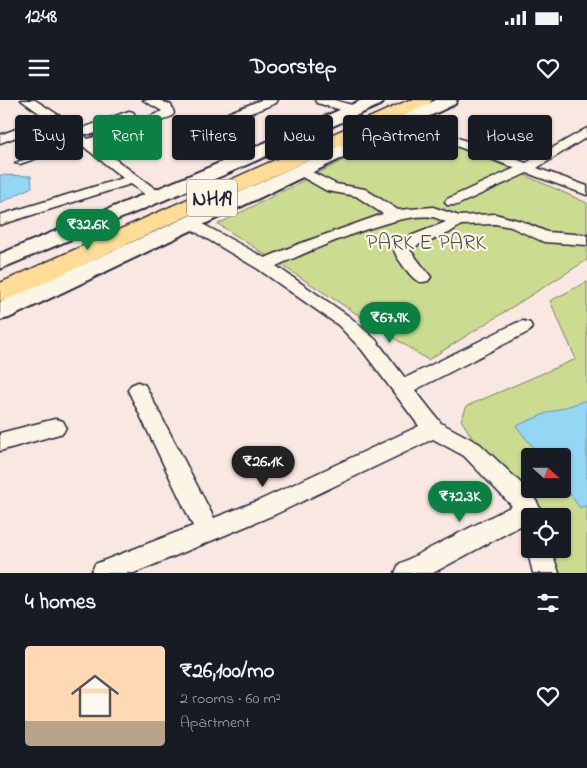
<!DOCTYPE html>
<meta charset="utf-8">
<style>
body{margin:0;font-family:"Indie Flower",sans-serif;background:#20242c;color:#f1f3f6;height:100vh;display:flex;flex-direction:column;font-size:19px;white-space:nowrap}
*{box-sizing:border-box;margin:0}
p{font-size:16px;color:#9ea1a6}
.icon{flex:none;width:28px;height:28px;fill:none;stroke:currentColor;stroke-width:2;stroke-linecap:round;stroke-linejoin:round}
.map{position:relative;height:473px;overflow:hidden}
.details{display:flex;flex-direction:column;background:#171b24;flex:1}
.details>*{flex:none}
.guide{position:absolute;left:15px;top:15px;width:558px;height:45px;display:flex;gap:10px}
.needle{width:32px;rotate:111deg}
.buttons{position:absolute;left:521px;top:348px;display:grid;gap:10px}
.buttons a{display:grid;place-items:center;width:50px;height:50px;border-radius:5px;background:#171b24;box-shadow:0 1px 4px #0004;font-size:25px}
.price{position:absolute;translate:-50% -42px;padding:0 11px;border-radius:18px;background:#0b8043;color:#fff;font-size:16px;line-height:32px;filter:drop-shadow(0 1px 2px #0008)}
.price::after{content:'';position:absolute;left:50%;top:30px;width:15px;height:11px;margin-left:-8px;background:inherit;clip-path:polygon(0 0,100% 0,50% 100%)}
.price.selected{background:#222;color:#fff}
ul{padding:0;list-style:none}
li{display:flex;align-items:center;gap:15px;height:125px;padding:0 25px}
li span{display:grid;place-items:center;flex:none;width:140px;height:100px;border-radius:5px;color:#555}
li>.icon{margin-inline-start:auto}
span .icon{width:60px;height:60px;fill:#fffc;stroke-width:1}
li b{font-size:21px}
h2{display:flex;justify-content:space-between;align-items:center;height:60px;padding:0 25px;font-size:21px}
.pill{padding:0 18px;border-radius:5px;background:#171b24;box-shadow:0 1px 4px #0004;font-size:18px;line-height:45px}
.pill.selected{background:#0b8043;color:#fff}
.status{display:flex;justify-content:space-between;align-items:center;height:35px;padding:0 25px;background:#171b24;direction:ltr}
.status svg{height:14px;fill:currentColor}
header{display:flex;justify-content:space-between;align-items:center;height:65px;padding:0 25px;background:#171b24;font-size:22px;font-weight:800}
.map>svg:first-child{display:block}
</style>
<div class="status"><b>12:48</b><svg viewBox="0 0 49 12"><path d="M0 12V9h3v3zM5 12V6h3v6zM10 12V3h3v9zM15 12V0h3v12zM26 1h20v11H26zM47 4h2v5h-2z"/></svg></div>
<header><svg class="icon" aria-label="menu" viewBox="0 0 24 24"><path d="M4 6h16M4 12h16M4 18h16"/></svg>Doorstep<svg class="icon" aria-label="heart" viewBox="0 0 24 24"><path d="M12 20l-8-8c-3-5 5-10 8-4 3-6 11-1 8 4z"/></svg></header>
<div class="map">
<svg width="587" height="473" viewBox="0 0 587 473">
<rect width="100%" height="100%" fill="#f9e8e1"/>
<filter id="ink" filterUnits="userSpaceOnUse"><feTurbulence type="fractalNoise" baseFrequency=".02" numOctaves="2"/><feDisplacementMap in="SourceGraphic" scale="10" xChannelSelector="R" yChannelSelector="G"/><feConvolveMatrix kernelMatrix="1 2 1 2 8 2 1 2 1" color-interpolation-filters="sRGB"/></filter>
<g filter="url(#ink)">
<g fill="#cbdc91" stroke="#767f66" fill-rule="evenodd">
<polygon points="413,25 587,103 587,160 428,260 218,124"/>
<path d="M 587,182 L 587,473 L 546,473 L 535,449 L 562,449 L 562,416 L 530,416 L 530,438 L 515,405 L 461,320 L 467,306 L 576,259 L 550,201 ZM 530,356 L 562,356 L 562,389 L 530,389 Z"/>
</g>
<g fill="#93d7f5" stroke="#668fab">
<polygon points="0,75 31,76 32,87 0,103"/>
<polygon points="587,300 587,405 580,408 563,385 562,356 540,356 516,326 547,313"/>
</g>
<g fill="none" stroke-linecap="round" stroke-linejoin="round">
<defs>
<polygon id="lane" points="81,40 86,41 20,64 15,63"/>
<g id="street">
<polygon points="21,0 35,0 74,25 88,39 132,25 162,11 143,0 159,0 171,5 174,13 172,16 140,31 96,45 161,93 163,96 161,99 151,99 131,84 0,125 0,115 123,78 54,23 0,43 0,35 46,18"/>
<polygon points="261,0 278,0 276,3 236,19 232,20 226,16 228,13"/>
<polygon points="315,0 334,0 359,7 361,10 355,14 317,3"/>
<polygon points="129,11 133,12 135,15 133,18 93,34 83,34 82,31 83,28"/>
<polygon points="404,18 526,63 587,28 587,37 537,68 587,86 587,95 527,73 457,105 447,105 445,102 447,99 515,68 400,25 398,22 400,19"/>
<path d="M 300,66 L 336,84 L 365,89 L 398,110 L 433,107 L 459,116 L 495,114 L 521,121 L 547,132 L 587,135 L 587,145 L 544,142 L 511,127 L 495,124 L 461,125 L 449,133 L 420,144 L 410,150 L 431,177 L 428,181 C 424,182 419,183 416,180 C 410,176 394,155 394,149 L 408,137 L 446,122 C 442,121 436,117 432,117 C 397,112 310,151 276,166 L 350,217 L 376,240 L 405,278 L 516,223 L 523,221 L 530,223 L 532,227 L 530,231 L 415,290 L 441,323 L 480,344 L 524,386 L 537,402 L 543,416 L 530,416 L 530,426 L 524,424 L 433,473 L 395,473 L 399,464 L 512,406 L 464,356 L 433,339 L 276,414 L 134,473 L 91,473 L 95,464 L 193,426 L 128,290 L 131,285 L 138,282 L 145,285 L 214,418 L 260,400 L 419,326 L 362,250 L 338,225 L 258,169 L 187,127 L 184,124 L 187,121 L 197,121 L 265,158 L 296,145 L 383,114 L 356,96 L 327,91 L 295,73 L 293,70 Z"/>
<polygon points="55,319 63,321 66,327 63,333 0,351 0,333"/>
<polygon points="530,441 530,449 551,449 559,473 533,473 527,449"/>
</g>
<g id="secondary">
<polygon points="362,0 384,0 382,4 224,75 0,169 0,154 210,67"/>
<polygon points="436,0 457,0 455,4 9,218 0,220 0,202 161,129"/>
</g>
<polygon id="highway" points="409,0 432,0 429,4 9,199 0,201 0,183"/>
</defs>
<use href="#lane" stroke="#22223b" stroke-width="3"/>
<use href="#street" stroke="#22223b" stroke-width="3"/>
<use href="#secondary" stroke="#22223b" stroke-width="4"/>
<use href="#highway" stroke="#22223b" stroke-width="3"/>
<use href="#lane" fill="#fcf5e5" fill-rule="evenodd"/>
<use href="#street" fill="#fcf5e5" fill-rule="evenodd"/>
<use href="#secondary" fill="#fcf5e5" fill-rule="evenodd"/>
<use href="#highway" fill="#ffdd96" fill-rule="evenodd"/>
</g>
</g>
<g text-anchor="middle" stroke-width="4.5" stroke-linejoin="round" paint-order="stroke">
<rect fill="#fcf5e5" stroke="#63616e" stroke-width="1" x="187" y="79.5" width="50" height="37" rx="4"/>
<g font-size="21" font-weight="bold" fill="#22223b">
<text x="212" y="105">NH19</text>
</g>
<g font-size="22" fill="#4c5050" stroke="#fcf5e5">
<text x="426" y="149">PARK E PARK</text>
</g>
</g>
</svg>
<div class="buttons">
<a><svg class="needle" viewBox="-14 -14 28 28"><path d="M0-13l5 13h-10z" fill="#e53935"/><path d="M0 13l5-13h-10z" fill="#9ea1a6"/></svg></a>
<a><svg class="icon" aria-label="locate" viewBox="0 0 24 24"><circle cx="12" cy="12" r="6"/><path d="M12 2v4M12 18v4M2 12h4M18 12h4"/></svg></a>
</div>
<b class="price" style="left:88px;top:151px">₹32.6K</b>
<b class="price" style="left:390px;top:244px">₹67.9K</b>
<b class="price selected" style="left:263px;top:388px">₹26.1K</b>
<b class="price" style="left:460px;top:423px">₹72.3K</b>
<div class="guide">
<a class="pill">Buy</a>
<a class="pill selected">Rent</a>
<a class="pill">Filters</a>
<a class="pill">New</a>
<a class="pill">Apartment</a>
<a class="pill">House</a>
</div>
</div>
<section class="details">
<h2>4 homes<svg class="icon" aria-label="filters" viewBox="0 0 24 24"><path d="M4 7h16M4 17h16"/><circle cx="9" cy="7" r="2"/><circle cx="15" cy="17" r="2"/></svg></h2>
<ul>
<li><span style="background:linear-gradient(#ffd9b3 75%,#b9a48a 0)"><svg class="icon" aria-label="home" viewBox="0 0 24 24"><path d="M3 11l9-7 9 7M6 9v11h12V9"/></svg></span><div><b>₹26,100/mo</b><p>2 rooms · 60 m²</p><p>Apartment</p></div><svg class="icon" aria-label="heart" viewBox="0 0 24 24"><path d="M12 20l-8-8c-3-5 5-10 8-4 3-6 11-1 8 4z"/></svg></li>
</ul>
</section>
